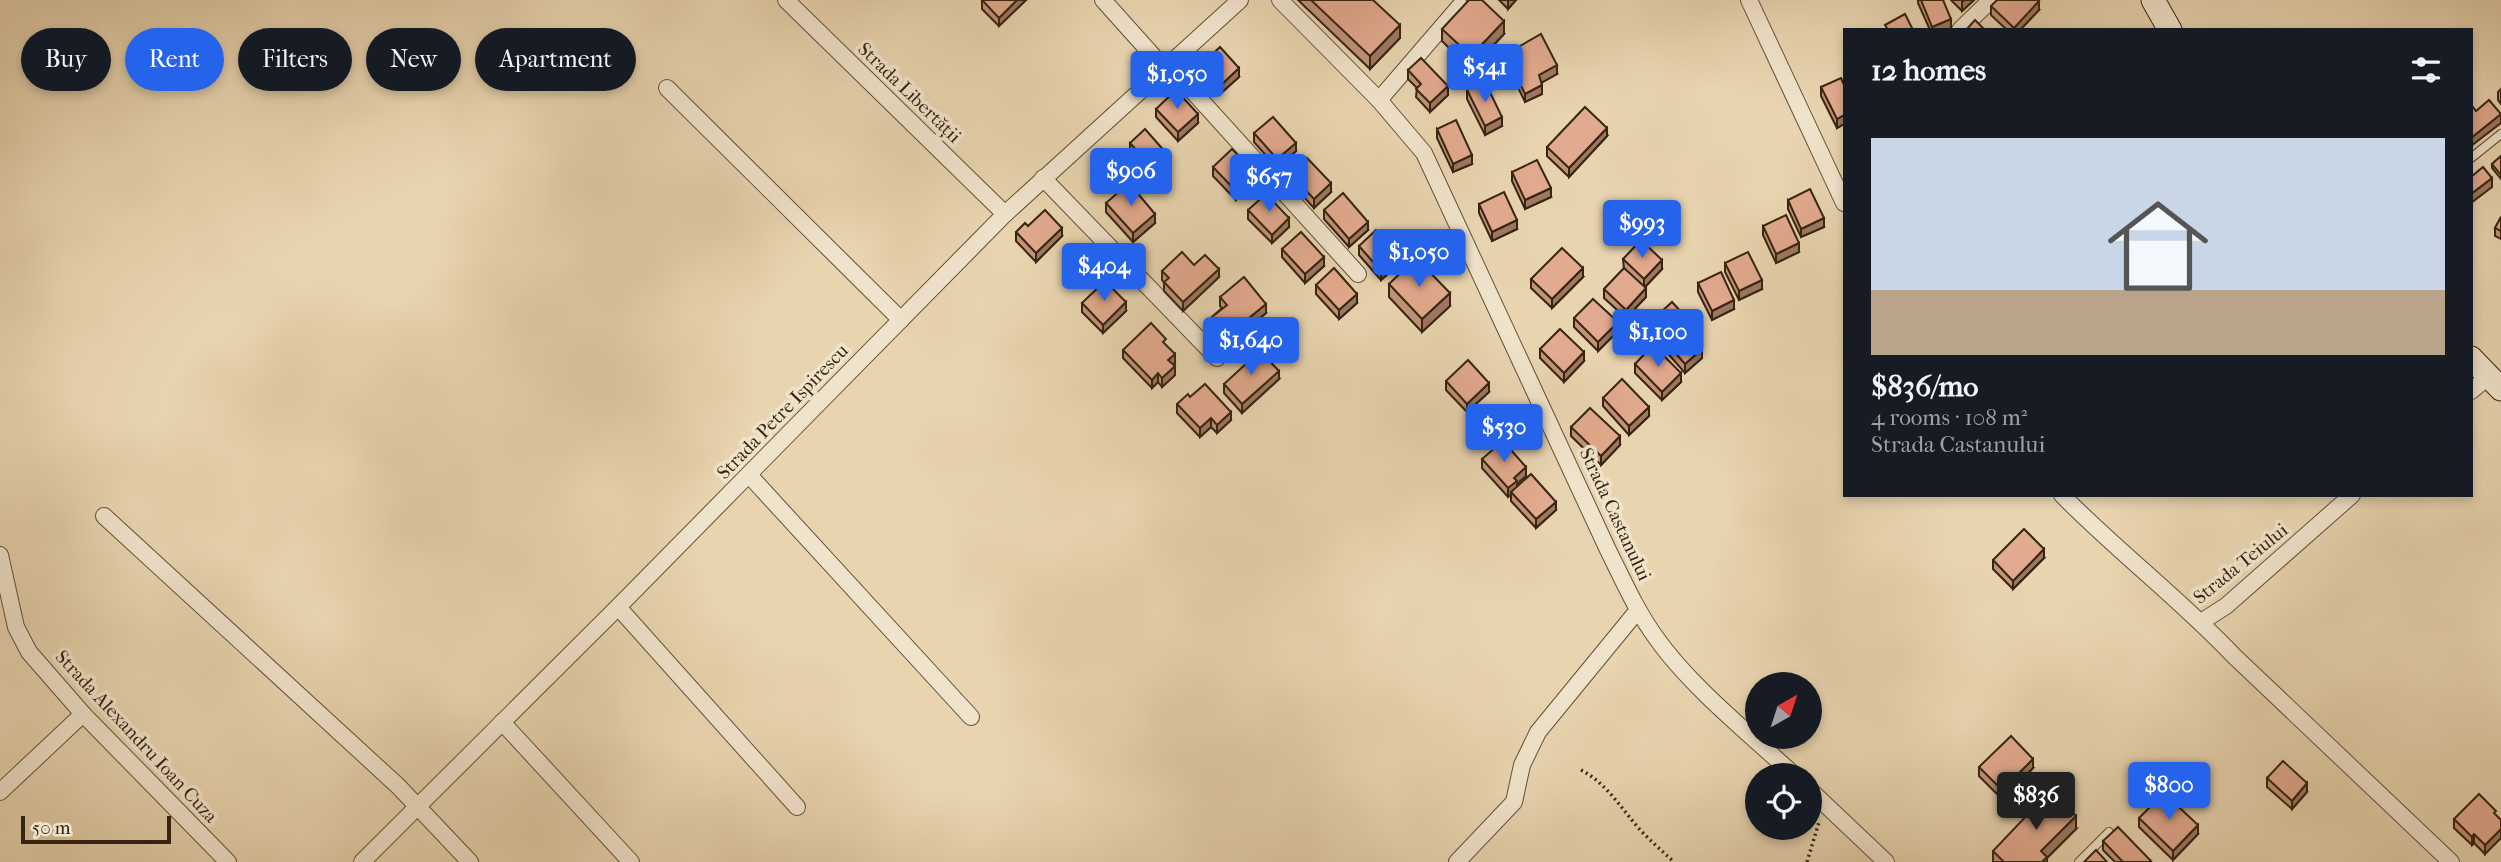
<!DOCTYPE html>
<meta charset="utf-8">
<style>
body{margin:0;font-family:"IM FELL French Canon",serif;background:#242831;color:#f1f3f6;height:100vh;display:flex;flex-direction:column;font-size:26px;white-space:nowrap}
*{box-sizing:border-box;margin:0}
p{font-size:23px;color:#9ea1a6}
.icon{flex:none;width:38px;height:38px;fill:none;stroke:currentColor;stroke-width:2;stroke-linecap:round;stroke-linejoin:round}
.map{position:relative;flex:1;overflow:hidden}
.sheet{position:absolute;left:1843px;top:28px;width:630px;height:469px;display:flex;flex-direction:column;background:#171b24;border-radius:0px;box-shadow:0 4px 10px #0003}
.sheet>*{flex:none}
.hud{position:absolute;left:21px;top:28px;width:665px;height:63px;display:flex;gap:14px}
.needle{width:46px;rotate:39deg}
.fabs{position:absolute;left:1745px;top:672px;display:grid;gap:14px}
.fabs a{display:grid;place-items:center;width:77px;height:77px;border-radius:50%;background:#171b24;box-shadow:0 4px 10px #0003;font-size:35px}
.scale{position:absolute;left:21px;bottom:18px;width:150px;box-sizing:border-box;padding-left:7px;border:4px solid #372510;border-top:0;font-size:19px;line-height:24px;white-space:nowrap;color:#372510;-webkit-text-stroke:5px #f0e3cb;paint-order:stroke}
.price{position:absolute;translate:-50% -60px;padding:0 16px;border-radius:7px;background:#2563eb;color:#fff;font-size:23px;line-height:46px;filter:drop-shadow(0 2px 4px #0008)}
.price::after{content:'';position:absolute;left:50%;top:42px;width:21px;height:16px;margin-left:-10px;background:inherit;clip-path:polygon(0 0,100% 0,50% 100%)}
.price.current{background:#222;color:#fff}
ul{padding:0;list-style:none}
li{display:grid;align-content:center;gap:14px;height:371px;padding:0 28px}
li+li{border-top:2px solid #363941}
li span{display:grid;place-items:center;height:217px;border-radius:0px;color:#555}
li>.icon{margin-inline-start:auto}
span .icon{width:126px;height:126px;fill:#fffc;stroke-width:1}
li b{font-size:30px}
h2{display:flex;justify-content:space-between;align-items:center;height:84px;padding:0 28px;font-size:30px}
.pill{padding:0 24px;border-radius:32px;background:#171b24;box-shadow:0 4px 10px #0003;font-size:24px;line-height:63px}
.pill.current{background:#2563eb;color:#fff}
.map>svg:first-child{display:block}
</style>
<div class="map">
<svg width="2501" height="862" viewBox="0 0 2501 862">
<rect width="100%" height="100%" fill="#e8d4af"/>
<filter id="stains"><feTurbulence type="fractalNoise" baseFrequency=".00286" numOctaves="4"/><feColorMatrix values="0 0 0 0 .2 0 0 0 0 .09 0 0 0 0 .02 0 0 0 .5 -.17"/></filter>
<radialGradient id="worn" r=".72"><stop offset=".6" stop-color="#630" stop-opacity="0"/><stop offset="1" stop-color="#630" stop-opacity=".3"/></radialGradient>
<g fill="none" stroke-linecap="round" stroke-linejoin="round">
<defs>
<g id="lane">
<polyline points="2471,158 2501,134"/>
<polyline points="2079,862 2109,832"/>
</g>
<g id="street">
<polyline points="786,0 1005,214"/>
<polyline points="1103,0 1164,68"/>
<path d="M 1280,0 L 1379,100 L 1424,153 L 1608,550 C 1623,580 1637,612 1657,639 C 1691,687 1750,734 1794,775"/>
<polyline points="1749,0 1844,203"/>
<polyline points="1960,30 1991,0"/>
<polyline points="1168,64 1358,274"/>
<polyline points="667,88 901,320"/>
<polyline points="1379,100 1460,6"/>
<polyline points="1043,178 1217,358"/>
<polyline points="2471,391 2489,376"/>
<polyline points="749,475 971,717"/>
<path d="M 2062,495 C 2117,551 2180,599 2234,656 L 2451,862"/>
<polyline points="104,516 398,786 470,862"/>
<polyline points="0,555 16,627 29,652 83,714 228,862"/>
<polyline points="618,607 797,807"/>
<polyline points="2201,622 2226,606 2352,495"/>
<polyline points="502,722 631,862"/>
<polyline points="1810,790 1886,862"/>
<polyline points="0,792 83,714"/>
<polyline points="362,862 618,607 1005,214 1240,0"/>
<polyline points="1457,862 1514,802 1522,765 1538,732 1638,610"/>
</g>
<g id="secondary">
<polyline points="2153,0 2170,30"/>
<polyline points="2471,358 2501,389"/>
</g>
</defs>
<use href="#lane" stroke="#635138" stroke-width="10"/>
<use href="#street" stroke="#635138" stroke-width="18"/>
<use href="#secondary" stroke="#372510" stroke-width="25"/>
<g stroke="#372510" stroke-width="3.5" stroke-dasharray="2 3.5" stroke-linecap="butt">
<path d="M 1581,770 C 1608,784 1622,810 1642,832 C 1652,842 1663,852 1674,862"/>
<polyline points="1807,862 1819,822"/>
</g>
<use href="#lane" stroke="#f0e3cb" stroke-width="8"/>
<use href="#street" stroke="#f0e3cb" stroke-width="16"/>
<use href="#secondary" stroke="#f0e3cb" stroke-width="23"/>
</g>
<g fill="#c2927a" stroke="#372510" stroke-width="2">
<polygon points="982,0 1026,0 999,26 982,9"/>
<polygon points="1298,0 1373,0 1400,38 1370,69"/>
<polygon points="1499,0 1516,0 1508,9"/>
<polygon points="1918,0 1943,0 1951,28 1947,30 1930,30 1918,3"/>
<polygon points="1951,0 1974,0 1962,11"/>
<polygon points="1991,6 2039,10 2020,30 2007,30 1991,15"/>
<polygon points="1442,29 1504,34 1471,69 1442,41"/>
<polygon points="1506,54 1557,74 1541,83 1542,94 1525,102 1506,63"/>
<polygon points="1201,65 1239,77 1220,94 1201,74"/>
<polygon points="1408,70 1448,95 1430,112 1416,97 1417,88 1408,79"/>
<polygon points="1844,85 1844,124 1837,128 1821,96 1821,87"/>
<polygon points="2501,89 2501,104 2498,100 2498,92"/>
<polygon points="1467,90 1502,126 1485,135 1467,99"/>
<polygon points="1156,109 1198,123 1178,141 1156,117"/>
<polygon points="1437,129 1472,164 1453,172 1437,138"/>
<polygon points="1254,133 1296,151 1277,168 1254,142"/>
<polygon points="1607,136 1569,177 1547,156 1547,147"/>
<polygon points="1130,143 1167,163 1152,176 1130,152"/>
<polygon points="2501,156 2501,179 2492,168 2492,164"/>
<polygon points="1213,167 1255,182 1236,200 1213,176"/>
<polygon points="1512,172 1551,197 1525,209 1512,181"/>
<polygon points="1290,173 1331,192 1314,208 1290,182"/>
<polygon points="1788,200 1824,227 1801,237 1788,209"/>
<polygon points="1106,203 1155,223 1133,242 1106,212"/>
<polygon points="1479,204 1517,229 1492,241 1479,213"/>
<polygon points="1248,210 1289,227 1272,243 1248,219"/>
<polygon points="1324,210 1368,230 1349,247 1324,219"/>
<polygon points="2501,217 2501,239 2495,236 2495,228"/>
<polygon points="1763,226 1799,252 1776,263 1763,235"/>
<polygon points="1016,232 1062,236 1036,262 1016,241"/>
<polygon points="1359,246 1399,264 1381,280 1359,255"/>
<polygon points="1282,249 1324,266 1305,283 1282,257"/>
<polygon points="1623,259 1662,269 1645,287 1646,297 1626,318 1604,298 1604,289 1624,269"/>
<polygon points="1725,263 1762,289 1739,300 1725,272"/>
<polygon points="1194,265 1219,277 1183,311 1164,291 1164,283 1162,280 1162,271"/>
<polygon points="1583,277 1552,308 1531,288 1531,279"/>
<polygon points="1698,283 1734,309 1712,320 1698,292"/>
<polygon points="1389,284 1450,306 1422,332 1389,297"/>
<polygon points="1316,285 1357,303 1339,319 1316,294"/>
<polygon points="1220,297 1266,313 1227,345 1212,326 1212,317 1222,308 1220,306"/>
<polygon points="1082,303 1126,311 1103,333 1082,312"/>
<polygon points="1574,318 1618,331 1598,351 1574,327"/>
<polygon points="1684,321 1688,333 1702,358 1685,373 1649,332 1649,323"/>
<polygon points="1166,346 1175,363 1173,365 1175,375 1162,387 1158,382 1152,388 1123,358 1123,350"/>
<polygon points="1540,349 1584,361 1564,382 1540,358"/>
<polygon points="1635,364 1681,382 1662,400 1635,373"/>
<polygon points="1279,379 1242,413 1224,393 1224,384"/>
<polygon points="1446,381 1489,392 1467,412 1446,390"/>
<polygon points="1190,397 1231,420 1217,433 1211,427 1200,437 1177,413 1177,404"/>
<polygon points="1603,398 1649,416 1629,435 1603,406"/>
<polygon points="1571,427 1620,445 1601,465 1571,436"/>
<polygon points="1482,459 1526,476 1517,484 1517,487 1556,510 1536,528 1511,501 1511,495 1508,497 1482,468"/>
<polygon points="2044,558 2013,589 1993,569 1993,560"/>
<polygon points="1979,767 2033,768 2002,799 1979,776"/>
<polygon points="2267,778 2307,792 2292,809 2267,787"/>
<polygon points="2496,816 2485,854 2474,843 2472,845 2454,828 2454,819"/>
<polygon points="2139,818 2198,834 2173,860 2139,827"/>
<polygon points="2076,829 2047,858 2047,862 1993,862 1993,851"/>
<polygon points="2103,841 2151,862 2115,862 2103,850"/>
</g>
<g fill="#9e7763" stroke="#372510" stroke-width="2">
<polygon points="1017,0 1026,0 999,26 999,18"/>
<polygon points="1508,0 1516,0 1508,9"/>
<polygon points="1965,0 1974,0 1962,11 1962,2"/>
<polygon points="2039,1 2039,10 2020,30 2014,30 2014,28"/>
<polygon points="1951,19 1951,28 1947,30 1932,30 1932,27"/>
<polygon points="1504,21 1504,34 1471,69 1471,56"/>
<polygon points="1400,25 1400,38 1370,69 1370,56"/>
<polygon points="1557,65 1557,74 1539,84 1539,75"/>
<polygon points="1239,68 1239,77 1220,94 1220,86"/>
<polygon points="1542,85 1542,94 1525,102 1525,94"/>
<polygon points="1448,86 1448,95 1430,112 1430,103"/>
<polygon points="1198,114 1198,123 1178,141 1178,132"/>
<polygon points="2501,114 2501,123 2471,146 2471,138"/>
<polygon points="1844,115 1844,124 1837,128 1837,119"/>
<polygon points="1502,117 1502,126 1485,135 1485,126"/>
<polygon points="1607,128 1607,136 1569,177 1569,168"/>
<polygon points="1296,143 1296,151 1277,168 1277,159"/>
<polygon points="1167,154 1167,163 1152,176 1152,168"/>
<polygon points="1472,155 1472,164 1453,172 1453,164"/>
<polygon points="1255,173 1255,182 1236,200 1236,191"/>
<polygon points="2492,178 2492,187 2471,203 2471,194"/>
<polygon points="1331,183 1331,192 1314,208 1314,199"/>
<polygon points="1551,188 1551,197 1525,209 1525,200"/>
<polygon points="1155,214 1155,223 1133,242 1133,233"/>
<polygon points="1289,218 1289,227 1272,243 1272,235"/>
<polygon points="1824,218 1824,227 1801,237 1801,229"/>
<polygon points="1517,220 1517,229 1492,241 1492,232"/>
<polygon points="1368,222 1368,230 1349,247 1349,239"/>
<polygon points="1062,228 1062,236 1036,262 1036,253"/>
<polygon points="1799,243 1799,252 1776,263 1776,254"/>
<polygon points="1399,256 1399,264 1381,280 1381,271"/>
<polygon points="1324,257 1324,266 1305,283 1305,274"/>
<polygon points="1662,260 1662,269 1644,288 1644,279"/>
<polygon points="1583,268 1583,277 1552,308 1552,299"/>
<polygon points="1219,269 1219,277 1183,311 1183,302"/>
<polygon points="1762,280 1762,289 1739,300 1739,291"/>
<polygon points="1646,288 1646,297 1626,318 1626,310"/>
<polygon points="1450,293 1450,306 1422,332 1422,319"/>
<polygon points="1357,294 1357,303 1339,319 1339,310"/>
<polygon points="1734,300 1734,309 1712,320 1712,311"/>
<polygon points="1126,302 1126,311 1103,333 1103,325"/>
<polygon points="1266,304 1266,313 1227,345 1227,336"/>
<polygon points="1618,322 1618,331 1598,351 1598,342"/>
<polygon points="1702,349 1702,358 1685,373 1685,364"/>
<polygon points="1584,352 1584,361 1564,382 1564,373"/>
<polygon points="1175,354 1175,363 1168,369 1168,360"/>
<polygon points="1175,366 1175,375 1162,387 1162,378"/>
<polygon points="1279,371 1279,379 1242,413 1242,404"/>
<polygon points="1158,373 1158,382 1152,388 1152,380"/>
<polygon points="1681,373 1681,382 1662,400 1662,392"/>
<polygon points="1489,383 1489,392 1467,412 1467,404"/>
<polygon points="1649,407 1649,416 1629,435 1629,426"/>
<polygon points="1231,412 1231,420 1217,433 1217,425"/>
<polygon points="1211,418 1211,427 1200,437 1200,428"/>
<polygon points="1620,436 1620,445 1601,465 1601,456"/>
<polygon points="1526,467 1526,476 1517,484 1517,490 1511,492 1511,495 1508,497 1508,488 1514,478"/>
<polygon points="1556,502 1556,510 1536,528 1536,519"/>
<polygon points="2044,549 2044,558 2013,589 2013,581"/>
<polygon points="2033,759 2033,768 2002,799 2002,790"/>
<polygon points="2307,783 2307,792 2292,809 2292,801"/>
<polygon points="2076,816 2076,829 2047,858 2047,862 2041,862 2041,851"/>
<polygon points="2198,825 2198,834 2173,860 2173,851"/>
<polygon points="2501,829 2501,838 2485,854 2485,845"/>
<polygon points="2474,834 2474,843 2472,845 2472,837"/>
</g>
<g fill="#e2aa8e" stroke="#372510" stroke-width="2">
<polygon points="982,0 1017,0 999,18"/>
<polygon points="1311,0 1373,0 1400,25 1370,56"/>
<polygon points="1469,0 1482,0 1504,21 1471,56 1442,29"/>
<polygon points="1921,0 1943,0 1951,19 1932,27"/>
<polygon points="1997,0 2037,0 2039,1 2014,28 1991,6"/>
<polygon points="1905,14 1913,30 1888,30 1885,25"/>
<polygon points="1975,20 1985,30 1966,30"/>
<polygon points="1541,34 1557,65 1539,75 1542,85 1525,94 1506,54"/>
<polygon points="1220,47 1239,68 1220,86 1201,65"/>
<polygon points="1421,58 1448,86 1430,103 1416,89 1421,84 1408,70"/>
<polygon points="1841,78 1844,85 1844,115 1837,119 1821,87"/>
<polygon points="1485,82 1502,117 1485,126 1467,90"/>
<polygon points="1176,90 1198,114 1178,132 1156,109"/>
<polygon points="2489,100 2501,114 2471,138 2471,109 2473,107 2476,111"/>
<polygon points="1585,107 1607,128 1569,168 1547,147"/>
<polygon points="1273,117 1296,143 1277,159 1254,133"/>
<polygon points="1456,120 1472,155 1453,164 1437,129"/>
<polygon points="1145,129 1167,154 1152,168 1130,143"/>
<polygon points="1232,149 1255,173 1236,191 1213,167"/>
<polygon points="2501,156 2501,175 2492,164"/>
<polygon points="1307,158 1331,183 1314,199 1290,173"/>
<polygon points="1537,160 1551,188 1525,200 1512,172"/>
<polygon points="2483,167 2492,178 2471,194 2471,177"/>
<polygon points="1129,183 1155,214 1133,233 1106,203"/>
<polygon points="1810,189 1824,218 1801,229 1788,200"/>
<polygon points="1504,192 1517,220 1492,232 1479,204"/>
<polygon points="1343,193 1368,222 1349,239 1324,210"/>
<polygon points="1266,194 1289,218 1272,235 1248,210"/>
<polygon points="1045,210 1062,228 1036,253 1016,232 1025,223 1028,226"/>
<polygon points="1786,215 1799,243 1776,254 1763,226"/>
<polygon points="2501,217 2501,231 2495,228"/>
<polygon points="1376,230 1399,256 1381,271 1359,246"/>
<polygon points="1301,232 1324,257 1305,274 1282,249"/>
<polygon points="1641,240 1662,260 1644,279 1623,259"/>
<polygon points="1562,248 1583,268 1552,299 1531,279"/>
<polygon points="1182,252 1194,265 1205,255 1219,269 1183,302 1164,282 1169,278 1162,271"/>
<polygon points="1748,252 1762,280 1739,291 1725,263"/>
<polygon points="1416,258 1450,293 1422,319 1389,284"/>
<polygon points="1334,268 1357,294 1339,310 1316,285"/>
<polygon points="1624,268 1646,288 1626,310 1604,289"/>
<polygon points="1721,272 1734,300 1712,311 1698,283"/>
<polygon points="1244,277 1266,304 1227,336 1212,317 1227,305 1220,297"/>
<polygon points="1105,281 1126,302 1103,325 1082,303"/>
<polygon points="1593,299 1618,322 1598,342 1574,318"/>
<polygon points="1672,302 1684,315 1680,318 1688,326 1684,329 1702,349 1685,364 1649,323"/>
<polygon points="1151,323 1166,339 1163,342 1175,354 1168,360 1175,366 1162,378 1158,373 1152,380 1123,350"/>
<polygon points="1560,329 1584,352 1564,373 1540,349"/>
<polygon points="1653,345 1681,373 1662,392 1635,364"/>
<polygon points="1260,351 1279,371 1242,404 1224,384"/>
<polygon points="1468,360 1489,383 1467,404 1446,381"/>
<polygon points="1622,379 1649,407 1629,426 1603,398"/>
<polygon points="1205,384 1231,412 1217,425 1211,418 1200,428 1177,404 1188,394 1190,397"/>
<polygon points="1590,408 1620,436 1601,456 1571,427"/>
<polygon points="1503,441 1526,467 1514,478 1517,481 1508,488 1482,459"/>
<polygon points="1531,474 1556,502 1536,519 1511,492"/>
<polygon points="2024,529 2044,549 2013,581 1993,560"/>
<polygon points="2011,736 2033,759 2002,790 1979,767"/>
<polygon points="2283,761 2307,783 2292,801 2267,778"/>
<polygon points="2050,791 2076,816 2041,851 2047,857 2042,862 2004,862 1993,851"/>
<polygon points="2164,793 2198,825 2173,851 2139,818"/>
<polygon points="2479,794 2496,811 2494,813 2501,820 2501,829 2485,845 2474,834 2472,837 2454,819"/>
<polygon points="2118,827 2151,861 2149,862 2123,862 2103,841"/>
<polygon points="2096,850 2107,862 2084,862"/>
</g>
<g text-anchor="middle" stroke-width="7" stroke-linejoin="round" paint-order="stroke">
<g font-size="19" fill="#372510" stroke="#f0e3cb">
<text transform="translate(910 92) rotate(44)" y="7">Strada Libertății</text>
<text transform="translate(782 411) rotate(-46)" y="7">Strada Petre Ispirescu</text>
<text transform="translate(1616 514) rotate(65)" y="7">Strada Castanului</text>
<text transform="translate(2240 563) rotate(-39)" y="7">Strada Teiului</text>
<text transform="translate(137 736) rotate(47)" y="7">Strada Alexandru Ioan Cuza</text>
</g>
</g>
<rect width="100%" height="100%" filter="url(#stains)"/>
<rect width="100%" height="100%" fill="url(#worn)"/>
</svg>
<div class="fabs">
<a><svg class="needle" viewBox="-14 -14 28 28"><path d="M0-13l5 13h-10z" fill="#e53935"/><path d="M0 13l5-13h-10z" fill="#9ea1a6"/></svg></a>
<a><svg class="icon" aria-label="locate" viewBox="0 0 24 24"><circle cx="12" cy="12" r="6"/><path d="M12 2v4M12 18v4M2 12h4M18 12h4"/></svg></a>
</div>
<div class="scale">50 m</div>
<b class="price" style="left:1485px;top:104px">$541</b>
<b class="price" style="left:1177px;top:111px">$1,050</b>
<b class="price" style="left:1131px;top:208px">$906</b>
<b class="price" style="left:1269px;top:214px">$657</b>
<b class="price" style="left:1642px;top:260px">$993</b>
<b class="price" style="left:1419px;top:289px">$1,050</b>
<b class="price" style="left:1104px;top:303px">$404</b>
<b class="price" style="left:1658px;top:369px">$1,100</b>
<b class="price" style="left:1251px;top:377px">$1,640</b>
<b class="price" style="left:1504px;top:464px">$530</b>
<b class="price" style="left:2169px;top:822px">$800</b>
<b class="price current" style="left:2036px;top:832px">$836</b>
<div class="hud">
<a class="pill">Buy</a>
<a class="pill current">Rent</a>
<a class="pill">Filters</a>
<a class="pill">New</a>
<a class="pill">Apartment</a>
</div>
<section class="sheet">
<h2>12 homes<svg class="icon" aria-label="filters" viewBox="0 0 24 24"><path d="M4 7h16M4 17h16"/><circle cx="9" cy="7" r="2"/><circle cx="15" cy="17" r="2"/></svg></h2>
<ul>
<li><span style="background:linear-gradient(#c9d6e8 70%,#b9a48a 0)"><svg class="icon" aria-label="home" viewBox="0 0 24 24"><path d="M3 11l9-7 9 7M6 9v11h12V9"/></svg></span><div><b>$836/mo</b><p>4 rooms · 108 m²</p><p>Strada Castanului</p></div></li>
</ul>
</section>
</div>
